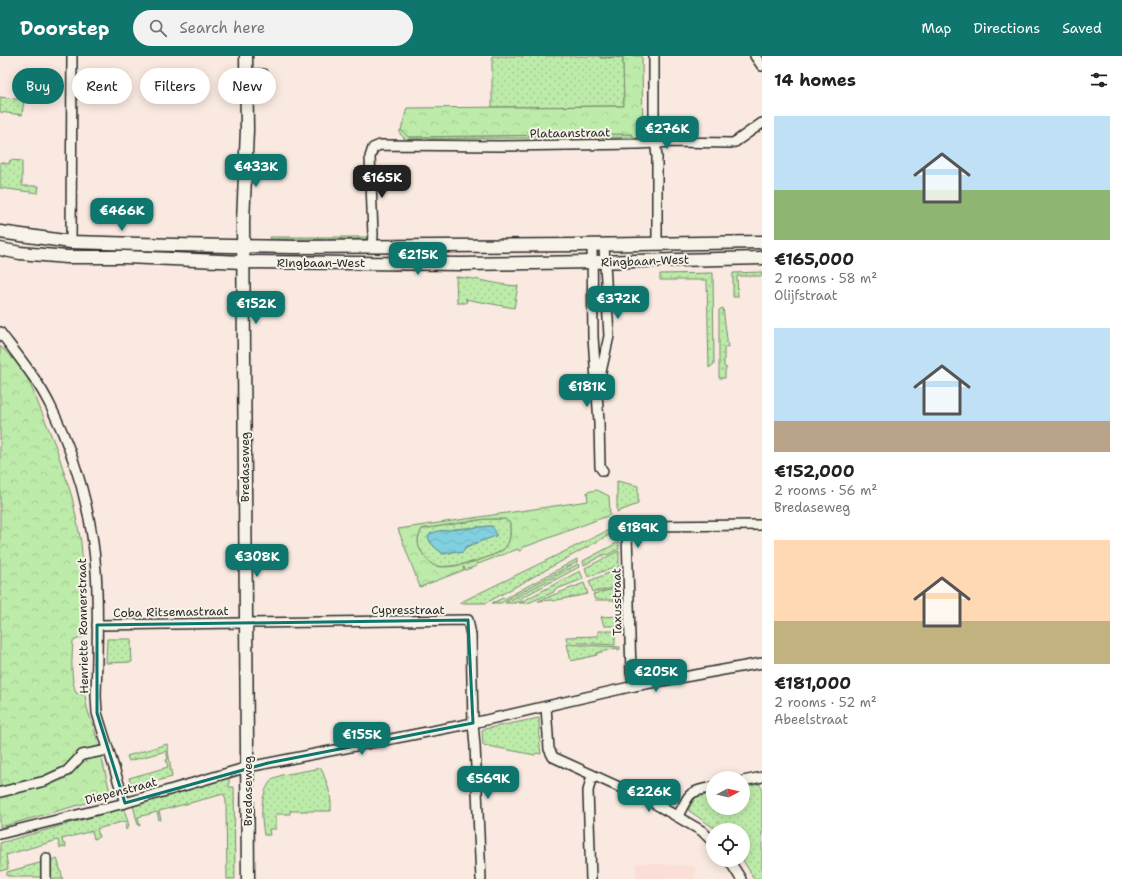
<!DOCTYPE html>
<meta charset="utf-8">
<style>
body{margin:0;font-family:"Shantell Sans",sans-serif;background:#f2f2f2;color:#202124;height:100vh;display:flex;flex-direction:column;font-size:15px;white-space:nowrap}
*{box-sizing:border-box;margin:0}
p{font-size:13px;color:#757577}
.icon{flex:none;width:22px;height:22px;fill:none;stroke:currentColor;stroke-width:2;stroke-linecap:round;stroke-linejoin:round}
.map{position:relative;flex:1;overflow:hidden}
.details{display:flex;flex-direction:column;background:#fff;width:360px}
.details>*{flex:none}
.guide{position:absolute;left:12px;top:12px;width:380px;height:36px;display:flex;gap:8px}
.needle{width:26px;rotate:83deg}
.controls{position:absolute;left:706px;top:715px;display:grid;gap:8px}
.controls a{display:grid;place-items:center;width:44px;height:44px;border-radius:50%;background:#fff;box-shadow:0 2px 10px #0003;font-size:20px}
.price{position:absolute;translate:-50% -34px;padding:0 9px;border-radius:8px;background:#0f766e;color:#fff;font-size:13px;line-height:26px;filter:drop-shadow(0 1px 2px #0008)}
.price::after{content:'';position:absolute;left:50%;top:24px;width:12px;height:9px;margin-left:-6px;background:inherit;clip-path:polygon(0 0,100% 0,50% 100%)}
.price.active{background:#222;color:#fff}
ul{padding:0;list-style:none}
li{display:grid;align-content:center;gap:8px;height:212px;padding:0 12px}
li span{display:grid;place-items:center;height:124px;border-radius:0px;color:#555}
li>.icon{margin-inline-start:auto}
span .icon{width:72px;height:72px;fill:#fffc;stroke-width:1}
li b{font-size:17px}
h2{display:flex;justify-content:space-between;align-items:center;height:48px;padding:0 12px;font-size:17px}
.tag{padding:0 14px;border-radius:18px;background:#fff;box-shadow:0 2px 10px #0003;font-size:14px;line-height:36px}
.tag.active{background:#0f766e;color:#fff}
header{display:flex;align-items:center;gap:24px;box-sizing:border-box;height:56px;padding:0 20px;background:#0f766e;color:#fff}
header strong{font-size:19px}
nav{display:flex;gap:22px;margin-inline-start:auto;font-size:14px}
.search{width:280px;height:36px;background:#f2f2f2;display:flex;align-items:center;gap:10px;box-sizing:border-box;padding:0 14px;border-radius:22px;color:#757577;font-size:15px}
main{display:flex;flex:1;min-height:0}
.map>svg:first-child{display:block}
</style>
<header>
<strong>Doorstep</strong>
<div class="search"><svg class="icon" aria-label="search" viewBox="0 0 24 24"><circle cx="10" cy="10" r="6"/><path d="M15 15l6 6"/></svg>Search here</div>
<nav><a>Map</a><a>Directions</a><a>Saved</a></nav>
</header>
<main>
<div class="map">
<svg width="762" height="823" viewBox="0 0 762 823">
<defs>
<pattern id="grass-dots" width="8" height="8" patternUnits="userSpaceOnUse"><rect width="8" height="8" fill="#bdeba9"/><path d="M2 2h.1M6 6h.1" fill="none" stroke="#a3ca92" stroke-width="1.8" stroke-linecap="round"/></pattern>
<pattern id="forest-crowns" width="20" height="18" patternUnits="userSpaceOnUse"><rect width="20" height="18" fill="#bdeba9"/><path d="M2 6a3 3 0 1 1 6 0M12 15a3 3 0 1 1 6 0" fill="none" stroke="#a3ca92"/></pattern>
<pattern id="water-waves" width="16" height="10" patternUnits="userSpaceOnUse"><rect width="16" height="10" fill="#81d0df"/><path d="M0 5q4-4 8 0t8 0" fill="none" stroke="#70b3c0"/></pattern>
</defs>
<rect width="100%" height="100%" fill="#f9e9e0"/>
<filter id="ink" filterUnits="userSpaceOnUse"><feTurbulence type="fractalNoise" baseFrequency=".025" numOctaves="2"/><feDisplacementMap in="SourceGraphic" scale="8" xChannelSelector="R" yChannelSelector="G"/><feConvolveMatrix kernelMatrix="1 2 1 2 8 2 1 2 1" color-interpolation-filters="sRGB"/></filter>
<g filter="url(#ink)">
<polygon fill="#fbded6" points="636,807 695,810 695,823 636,823"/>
<g fill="url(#grass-dots)" stroke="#748b6a" fill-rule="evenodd">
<polygon points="492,0 600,0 601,2 623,1 624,50 492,51"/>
<polygon points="0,41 24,44 22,59 0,56"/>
<polygon points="400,74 401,74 408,81 631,78 633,78 633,81 410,83 409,87 400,78"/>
<polygon points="10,104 22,105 22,130 39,130 38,137 0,132 0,106 9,108"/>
<polygon points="270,181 369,181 368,183 270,183"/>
<polygon points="762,216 762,220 737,220 738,241 733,241 733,217"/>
<polygon points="713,217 714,308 709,312 707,224 660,224 660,218"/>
<path d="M 456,221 C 477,222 497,229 518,230 L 514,252 L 465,243 L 467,244 L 466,247 L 457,247 Z"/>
<polygon points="723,252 728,291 724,291 724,311 727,312 725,314 725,322 719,322 719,254"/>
<polygon points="617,425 638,430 638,448 617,456"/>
<path d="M 485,463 L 505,463 L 510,467 C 510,472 511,480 509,485 C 508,488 506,491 504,493 C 493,502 446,515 433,509 C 428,506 424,500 421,495 C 416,488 418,480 422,473 ZM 491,470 L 493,471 L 459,497 L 457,495 L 445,498 C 438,494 431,490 428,481 L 453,473 Z"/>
<polygon points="615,471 618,474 486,547 459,547"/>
<polygon points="619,486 619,493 607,499 605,498 584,509 583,505"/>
<polygon points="619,495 619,511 615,513 614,511 588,521 585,512"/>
<polygon points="577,503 577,506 501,547 492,547 503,542 504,543"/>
<polygon points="578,508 579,511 521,542 522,543 515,547 505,547"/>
<polygon points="619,513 619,531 593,536 589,525"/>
<polygon points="580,515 583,523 554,534 554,536 528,547 519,547"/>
<polygon points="584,527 588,538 552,545 552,544 538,545"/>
<polygon points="619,532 620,545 614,545 614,544 595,544 593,538"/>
<polygon points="620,560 620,570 604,570 601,561"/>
<polygon points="598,575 615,575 615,589 567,586 566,581 598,580"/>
<polygon points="107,583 132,583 131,588 132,606 106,607"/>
<polygon points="567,588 620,591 620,593 618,594 617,592 597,597 597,599 571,605"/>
<polygon points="539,662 540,691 541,698 536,697 535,699 483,689 482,674 484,673"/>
<polygon points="167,688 172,721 132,732 129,722 168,711 166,704 168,703 166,695 129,705 127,700"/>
<path d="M 321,712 C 327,727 332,739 331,755 L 290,755 L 290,758 L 276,758 L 276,773 L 269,773 L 270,779 L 264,779 C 261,759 259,740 272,723 L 282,719 Z"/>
<polygon points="229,722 229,731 234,731 235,823 227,823 226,745 224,738 159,755 161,764 159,764 157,756 138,761 140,770 138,769 133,749"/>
<polygon points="762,727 759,728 762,732 762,823 754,823 743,804 743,774 717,774 688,754 696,741 713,737 713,752 743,752 743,731"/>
<polygon points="124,752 129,770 126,774 125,765 97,773 99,781 94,783 92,775 62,783 63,788 65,788 66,791 60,792 58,784 6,799 8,813 0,815 0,787"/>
<polygon points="57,802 63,823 49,823 49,805"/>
<polygon points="43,806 43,821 14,821 14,820 7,820 7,816"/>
</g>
<g fill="url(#forest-crowns)" stroke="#748b6a" fill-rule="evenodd">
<polygon points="600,0 642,0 643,85 638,85 638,82 633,81 633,79 631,78 408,81 401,74 407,52 624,50 623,1 600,2"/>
<path d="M 0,290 L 24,313 L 56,391 L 72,441 L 81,486 L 84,523 L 85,580 L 73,585 C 72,603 70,620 76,637 L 85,639 L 87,652 L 96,679 L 111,740 L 0,771 Z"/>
<path d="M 597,434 L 609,440 L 610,459 L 522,492 L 522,494 L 519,495 L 518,493 L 478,508 L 477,506 L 476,507 L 477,510 L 465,514 L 464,511 L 463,511 L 464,514 L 420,531 L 398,473 L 588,445 L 587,436 ZM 485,463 L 505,463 L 510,467 C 510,472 511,480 509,485 C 508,488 506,491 504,493 C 493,502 446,516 433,509 C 428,506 424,500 421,495 C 416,488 418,480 422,473 Z"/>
</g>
<path fill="url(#water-waves)" stroke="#5f8e97" d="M 491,470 C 494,472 497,477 496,480 L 465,491 L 463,496 L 459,497 L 456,495 L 443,498 C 437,493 431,489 428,481 L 430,478 L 438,475 Z"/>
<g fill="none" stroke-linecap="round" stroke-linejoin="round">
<defs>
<g id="street">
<polyline points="654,0 654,73 657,101 657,188"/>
<polyline points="755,0 762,10"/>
<polyline points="247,18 263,18"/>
<polyline points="71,186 72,0"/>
<polyline points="592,189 593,281 599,366 600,411 603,415"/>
<polyline points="372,190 373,179 370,101 373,92 380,89 501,90 639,88 673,86 731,87 735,86 762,67"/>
<path d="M 0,276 C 18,300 38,324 51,351 C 76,402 92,459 96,515 C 99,556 97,598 96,640 L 97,657 L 125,747"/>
<polyline points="599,325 609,280 604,189"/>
<polyline points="97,569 468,564 471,579 473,667 475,690 481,823"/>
<polyline points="634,630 631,617 627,478 632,472 641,470 762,469"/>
<polyline points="546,651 549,693 553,701 652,746 702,775 713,786"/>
<polyline points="743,725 762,721"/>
<polyline points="1,736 45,725 67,715 82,699 108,694"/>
<path d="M 678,760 C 690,737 687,736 713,731"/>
<polyline points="0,778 125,747 248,711 473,667 634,630 762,607"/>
<polyline points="46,802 46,823"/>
<polyline points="729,804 741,823"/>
<polyline points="591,823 588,735 592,719"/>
</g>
<g id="secondary">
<polyline points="246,0 247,74 243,166 248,823"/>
<polyline points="0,176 71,186 174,189 295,191 580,189 762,186"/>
<polyline points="0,193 20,197 67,201 125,201 243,206 463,208 592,206 762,202"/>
</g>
</defs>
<use href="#street" stroke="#2b2b2b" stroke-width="12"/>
<use href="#secondary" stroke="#2b2b2b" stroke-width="15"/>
<use href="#street" stroke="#f7f3e8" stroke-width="9"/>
<use href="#secondary" stroke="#f7f3e8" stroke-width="12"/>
</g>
</g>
<path fill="none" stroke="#0f766e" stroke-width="3" stroke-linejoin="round" d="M 468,564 L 473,667 L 268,707 L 125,747 L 97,657 L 97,569 Z"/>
<g text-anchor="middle" stroke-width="4" stroke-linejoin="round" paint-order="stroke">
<g font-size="12" fill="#2b2b2b" stroke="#f7f3e8">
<text transform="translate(570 77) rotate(-1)" y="4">Plataanstraat</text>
<text transform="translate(645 205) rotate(-2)" y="4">Ringbaan-West</text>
<text x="321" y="211">Ringbaan-West</text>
<text transform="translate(245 411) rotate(-90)" y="4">Bredaseweg</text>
<text transform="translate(617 546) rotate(-91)" y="4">Taxusstraat</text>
<text x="408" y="558">Cypresstraat</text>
<text transform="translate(171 556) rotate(-1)" y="4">Coba Ritsemastraat</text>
<text transform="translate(83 570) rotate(-91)" y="4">Henriette Ronnerstraat</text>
<text transform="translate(121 735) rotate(-15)" y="4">Diepenstraat</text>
<text transform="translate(248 735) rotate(-90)" y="4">Bredaseweg</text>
</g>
</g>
</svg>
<div class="controls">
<a><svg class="needle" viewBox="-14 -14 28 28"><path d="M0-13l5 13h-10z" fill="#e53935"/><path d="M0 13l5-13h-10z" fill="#757577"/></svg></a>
<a><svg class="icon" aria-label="locate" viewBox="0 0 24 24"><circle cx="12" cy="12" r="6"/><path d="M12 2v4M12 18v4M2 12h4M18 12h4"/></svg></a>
</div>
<b class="price" style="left:667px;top:94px">€276K</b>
<b class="price" style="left:256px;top:132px">€433K</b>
<b class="price active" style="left:382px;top:143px">€165K</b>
<b class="price" style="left:122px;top:176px">€466K</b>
<b class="price" style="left:418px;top:220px">€215K</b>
<b class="price" style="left:618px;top:264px">€372K</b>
<b class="price" style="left:256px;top:269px">€152K</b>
<b class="price" style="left:587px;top:352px">€181K</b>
<b class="price" style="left:638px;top:493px">€189K</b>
<b class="price" style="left:257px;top:522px">€308K</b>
<b class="price" style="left:656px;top:637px">€205K</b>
<b class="price" style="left:362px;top:700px">€155K</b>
<b class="price" style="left:488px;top:744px">€569K</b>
<b class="price" style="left:649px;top:757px">€226K</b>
<div class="guide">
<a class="tag active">Buy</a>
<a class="tag">Rent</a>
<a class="tag">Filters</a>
<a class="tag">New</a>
</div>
</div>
<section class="details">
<h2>14 homes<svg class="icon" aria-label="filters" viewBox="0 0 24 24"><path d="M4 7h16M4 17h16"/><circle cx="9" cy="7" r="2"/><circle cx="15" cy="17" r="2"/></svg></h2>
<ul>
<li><span style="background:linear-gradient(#bfe0f5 60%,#8fb573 0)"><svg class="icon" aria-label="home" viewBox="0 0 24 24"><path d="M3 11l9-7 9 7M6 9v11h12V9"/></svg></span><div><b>€165,000</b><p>2 rooms · 58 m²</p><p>Olijfstraat</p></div></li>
<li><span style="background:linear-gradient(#bfe0f5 75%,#b9a48a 0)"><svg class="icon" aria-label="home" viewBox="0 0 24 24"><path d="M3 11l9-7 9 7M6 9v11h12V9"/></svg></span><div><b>€152,000</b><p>2 rooms · 56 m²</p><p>Bredaseweg</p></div></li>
<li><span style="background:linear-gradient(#ffd9b3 65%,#c2b280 0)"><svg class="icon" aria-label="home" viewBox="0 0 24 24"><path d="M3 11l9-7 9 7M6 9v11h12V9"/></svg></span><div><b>€181,000</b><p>2 rooms · 52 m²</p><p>Abeelstraat</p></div></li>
</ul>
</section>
</main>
